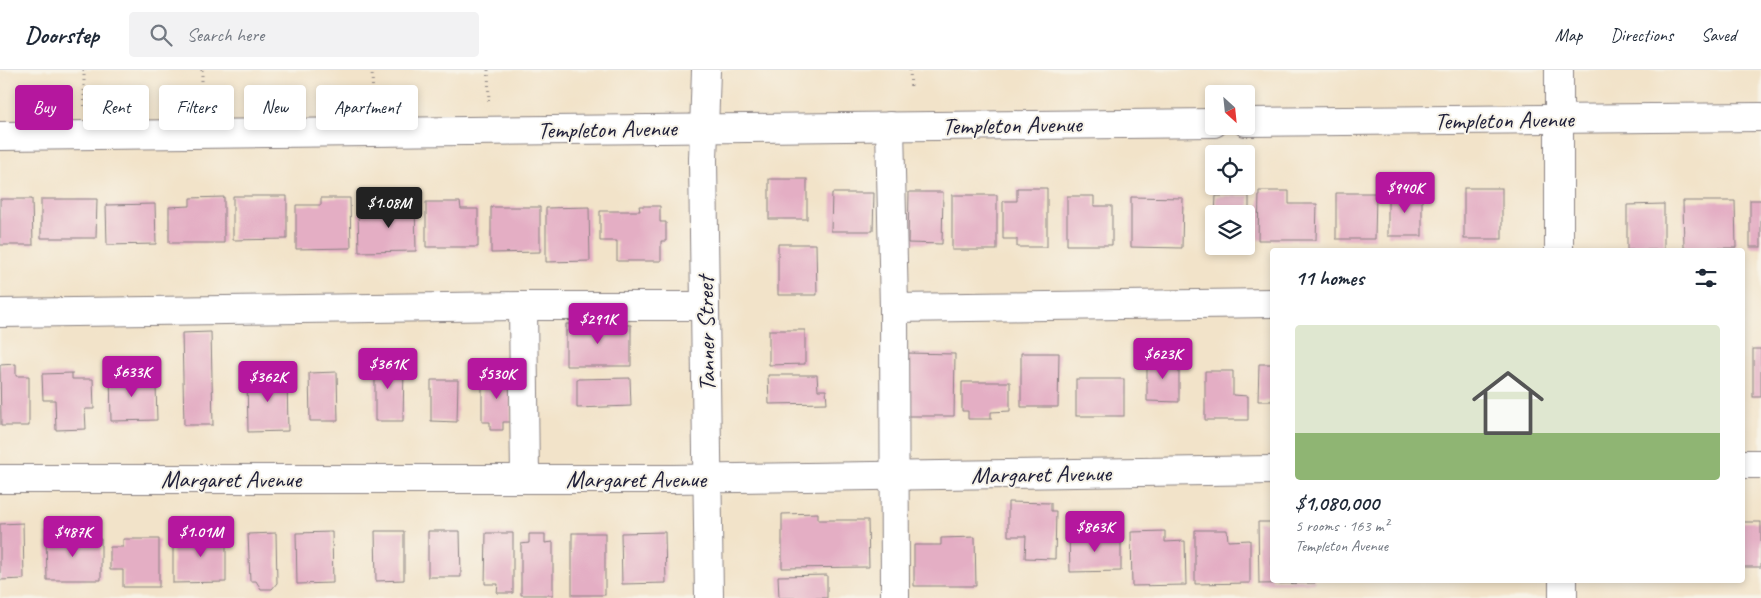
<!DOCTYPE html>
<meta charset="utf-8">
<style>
body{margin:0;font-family:Caveat,sans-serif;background:#f2f2f3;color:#1f2937;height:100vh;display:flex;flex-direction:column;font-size:19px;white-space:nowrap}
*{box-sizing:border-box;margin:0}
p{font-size:16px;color:#747a83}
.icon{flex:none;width:28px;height:28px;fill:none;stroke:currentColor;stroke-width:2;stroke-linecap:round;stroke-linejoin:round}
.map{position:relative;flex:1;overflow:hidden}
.side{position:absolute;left:1270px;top:178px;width:475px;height:335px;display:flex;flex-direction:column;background:#fff;border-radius:5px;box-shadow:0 2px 8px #0003}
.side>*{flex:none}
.top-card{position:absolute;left:15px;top:15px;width:475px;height:45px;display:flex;gap:10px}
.needle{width:32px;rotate:153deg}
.buttons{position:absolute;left:1205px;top:15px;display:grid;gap:10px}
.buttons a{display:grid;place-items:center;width:50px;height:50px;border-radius:5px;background:#fff;box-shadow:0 2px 8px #0003;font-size:25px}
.price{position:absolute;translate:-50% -42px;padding:0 11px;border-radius:5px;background:#b5179e;color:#fff;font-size:16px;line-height:32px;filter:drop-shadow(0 1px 2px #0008)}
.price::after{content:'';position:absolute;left:50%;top:30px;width:15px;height:11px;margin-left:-8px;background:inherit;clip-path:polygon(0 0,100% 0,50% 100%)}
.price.current{background:#222;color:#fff}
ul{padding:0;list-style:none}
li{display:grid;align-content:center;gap:10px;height:265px;padding:0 25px}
li span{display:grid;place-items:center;height:155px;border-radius:5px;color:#555}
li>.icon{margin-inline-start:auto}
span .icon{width:90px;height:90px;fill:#fffc;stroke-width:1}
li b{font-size:21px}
h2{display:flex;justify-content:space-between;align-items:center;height:60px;padding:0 25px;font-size:21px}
.chip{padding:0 18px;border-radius:5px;background:#fff;box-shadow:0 2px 8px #0003;font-size:18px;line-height:45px}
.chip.current{background:#b5179e;color:#fff}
header{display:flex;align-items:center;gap:30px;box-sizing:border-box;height:70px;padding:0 25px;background:#fff;border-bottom:1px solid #e0e1e3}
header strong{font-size:24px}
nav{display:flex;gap:28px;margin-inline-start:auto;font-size:18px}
.search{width:350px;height:45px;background:#f2f2f3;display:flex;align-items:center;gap:12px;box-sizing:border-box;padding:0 18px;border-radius:5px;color:#747a83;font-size:19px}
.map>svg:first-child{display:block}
</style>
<header>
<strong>Doorstep</strong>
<div class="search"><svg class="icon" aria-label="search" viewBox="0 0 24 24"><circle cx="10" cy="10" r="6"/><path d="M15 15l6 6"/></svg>Search here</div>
<nav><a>Map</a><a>Directions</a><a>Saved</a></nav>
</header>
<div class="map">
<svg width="1761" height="528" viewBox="0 0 1761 528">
<rect width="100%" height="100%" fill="#f7f3e8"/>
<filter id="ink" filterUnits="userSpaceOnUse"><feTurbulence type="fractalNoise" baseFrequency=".02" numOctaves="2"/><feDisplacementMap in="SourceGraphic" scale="10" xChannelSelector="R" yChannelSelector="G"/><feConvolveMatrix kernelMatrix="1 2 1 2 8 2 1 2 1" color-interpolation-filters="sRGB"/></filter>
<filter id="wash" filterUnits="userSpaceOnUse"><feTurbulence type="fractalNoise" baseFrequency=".0096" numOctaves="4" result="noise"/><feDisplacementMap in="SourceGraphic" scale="20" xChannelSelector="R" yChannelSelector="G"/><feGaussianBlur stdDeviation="1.12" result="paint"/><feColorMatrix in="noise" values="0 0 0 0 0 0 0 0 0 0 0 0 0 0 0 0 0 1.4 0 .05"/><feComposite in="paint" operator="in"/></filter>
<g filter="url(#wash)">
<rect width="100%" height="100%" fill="#f2e3c9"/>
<g id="blocks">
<g fill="#e4aec4">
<rect x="769" y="109" width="38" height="40"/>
<polygon points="1017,118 1047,118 1047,177 1017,177 1017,169 1003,169 1003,131 1017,131"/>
<rect x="1464" y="118" width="38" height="51"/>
<polygon points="1259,121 1289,121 1289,134 1317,134 1316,170 1258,170"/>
<polygon points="909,122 943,122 942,174 908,173"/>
<rect x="1388" y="122" width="34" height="44"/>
<polygon points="832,123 874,123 873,161 831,161"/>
<polygon points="1336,123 1376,123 1375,169 1336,169"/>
<rect x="952" y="125" width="45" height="55"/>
<polygon points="233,126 287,126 287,169 233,170"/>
<polygon points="1067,126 1094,126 1094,136 1112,136 1112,175 1067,175"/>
<polygon points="1216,126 1249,126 1249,164 1246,164 1246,144 1215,144"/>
<polygon points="224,127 224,173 169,173 169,137 190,136 190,128"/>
<polygon points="1131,127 1183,128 1182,178 1131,177"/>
<polygon points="321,128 350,128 351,178 296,179 296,135 321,135"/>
<polygon points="0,129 32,129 33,175 0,175"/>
<polygon points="41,129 97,129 96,168 41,168"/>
<rect x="1750" y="130" width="11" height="47"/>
<polygon points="1683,131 1735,131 1736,178 1684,178"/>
<polygon points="382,132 415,132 416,181 359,182 358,143 382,143"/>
<polygon points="426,132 460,132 461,139 478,139 478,177 426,177"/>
<polygon points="155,134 156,174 107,175 106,135"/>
<polygon points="1664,134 1664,180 1627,180 1627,135"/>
<polygon points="639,136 660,136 660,152 666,152 666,171 661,171 661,191 617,191 617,171 600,171 600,141 640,141"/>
<polygon points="491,137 540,137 540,182 491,183"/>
<polygon points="589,137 590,191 546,192 546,138"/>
<polygon points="778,174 816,174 817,225 778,225"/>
<polygon points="566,254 631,255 631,296 566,296"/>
<polygon points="769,260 805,260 805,294 769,295"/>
<polygon points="211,262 213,355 184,355 182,263"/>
<rect x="1753" y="279" width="8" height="48"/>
<polygon points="375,283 390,283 390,297 404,297 403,351 375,351"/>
<polygon points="906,283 955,284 954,346 906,346"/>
<polygon points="1021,283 1059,283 1058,337 1021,337"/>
<polygon points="1147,289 1179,289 1179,332 1147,331"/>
<polygon points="16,294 16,306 29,306 29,356 1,356 0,295"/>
<polygon points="1259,294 1272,294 1272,331 1258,331"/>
<polygon points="141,301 141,315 156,315 157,350 111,351 110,302"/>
<polygon points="1205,301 1233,301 1233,325 1248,326 1248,350 1205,350"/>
<polygon points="337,302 338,351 310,351 309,303"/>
<polygon points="72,303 72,309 93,309 94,339 85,339 86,359 56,360 55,330 43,330 42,304"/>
<polygon points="287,303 288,361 248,362 247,304"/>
<polygon points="482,305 511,305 511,352 503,352 503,360 490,360 490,352 482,352"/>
<polygon points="768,305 817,305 818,320 826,320 827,333 769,334"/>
<polygon points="630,308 631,336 577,338 577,309"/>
<rect x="1076" y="309" width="48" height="37"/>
<polygon points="431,310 458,310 457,352 431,351"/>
<polygon points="962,312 1010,312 1010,341 991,342 991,349 968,349 968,341 962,341"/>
<polygon points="1008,432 1051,433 1051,441 1056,441 1055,489 1025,488 1026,466 1008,466"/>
<polygon points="818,443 818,450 868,450 869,497 782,498 782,444"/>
<polygon points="1258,452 1272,452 1272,510 1315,510 1315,513 1259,514"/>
<rect x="1742" y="452" width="19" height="45"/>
<polygon points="23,453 24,509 0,510 0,454"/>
<polygon points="226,460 226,512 173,513 173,471 191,470 191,461"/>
<polygon points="1195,460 1227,460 1228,471 1250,470 1250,513 1195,514"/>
<polygon points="375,461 404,461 404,510 376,511"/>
<polygon points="428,461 460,461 461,507 428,507"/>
<polygon points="1165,461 1165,472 1185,471 1186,515 1132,516 1131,462"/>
<polygon points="332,462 333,513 297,514 296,463"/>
<polygon points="665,462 666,513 622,514 621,463"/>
<polygon points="276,463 277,513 272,519 261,519 256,511 250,511 248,464"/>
<polygon points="486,463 513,463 513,523 497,523 498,514 485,514"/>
<rect x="572" y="463" width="33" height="62"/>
<polygon points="46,464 78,464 78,469 101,469 101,510 47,510"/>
<polygon points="529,464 545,464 545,473 553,472 553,525 521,525 521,474 529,473"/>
<polygon points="1069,464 1121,464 1121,501 1070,502"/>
<polygon points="975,467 976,516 914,516 914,475 941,475 941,468"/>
<polygon points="123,469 159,469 159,517 123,517 123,500 110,500 110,477 123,477"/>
<polygon points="827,505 827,528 779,528 778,506"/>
</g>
</g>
</g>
<g filter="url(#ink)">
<use href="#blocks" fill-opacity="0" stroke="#8a8282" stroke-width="1"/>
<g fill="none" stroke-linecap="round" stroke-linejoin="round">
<defs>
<g id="minor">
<polyline points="706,0 703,90 709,528"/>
<polyline points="1559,0 1559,180"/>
<polyline points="1246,52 1761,47"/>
<polyline points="890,56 894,238 1272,233"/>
<polyline points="0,66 1214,53"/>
<polyline points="523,236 525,409"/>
<polyline points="894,238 895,528"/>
<polyline points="0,243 523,236 705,236"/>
<polyline points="1742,394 1761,394"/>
<polyline points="0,409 672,409 1272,400"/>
<polyline points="1563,510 1563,528"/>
</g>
</defs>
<use href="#minor" stroke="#8a8282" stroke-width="30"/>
<g stroke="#8a8282" stroke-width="3" stroke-dasharray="1 4" stroke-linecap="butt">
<polyline points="84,0 84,37"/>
<polyline points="202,0 202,36"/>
<polyline points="372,0 373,34"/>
<polyline points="488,0 489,33"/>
<polyline points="910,0 911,19"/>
</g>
<use href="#minor" stroke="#fff" stroke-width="28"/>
</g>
</g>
<g text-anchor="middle" stroke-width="4" stroke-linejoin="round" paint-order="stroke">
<g font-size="24" fill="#22223b" stroke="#f7f3e8">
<text transform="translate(1504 50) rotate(-1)" y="8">Templeton Avenue</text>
<text transform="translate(1012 55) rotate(-1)" y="8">Templeton Avenue</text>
<text transform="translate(607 59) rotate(-1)" y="8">Templeton Avenue</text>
<text transform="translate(706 264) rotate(-91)" y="8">Tanner Street</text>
<text transform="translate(1041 404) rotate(-1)" y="8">Margaret Avenue</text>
<text x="231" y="417">Margaret Avenue</text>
<text x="636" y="417">Margaret Avenue</text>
</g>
</g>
</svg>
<div class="buttons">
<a><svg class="needle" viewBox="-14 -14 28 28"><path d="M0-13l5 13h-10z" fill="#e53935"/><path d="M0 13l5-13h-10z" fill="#747a83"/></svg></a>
<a><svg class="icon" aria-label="locate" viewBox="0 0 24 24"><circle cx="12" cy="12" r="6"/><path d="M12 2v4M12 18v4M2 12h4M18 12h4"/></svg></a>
<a><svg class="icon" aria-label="layers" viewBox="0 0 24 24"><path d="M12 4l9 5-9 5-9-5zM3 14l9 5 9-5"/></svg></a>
</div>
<b class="price" style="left:1405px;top:144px">$940K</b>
<b class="price current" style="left:389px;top:159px">$1.08M</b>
<b class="price" style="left:598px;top:275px">$291K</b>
<b class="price" style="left:1163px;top:310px">$623K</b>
<b class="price" style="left:388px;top:320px">$361K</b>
<b class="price" style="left:132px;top:328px">$633K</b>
<b class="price" style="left:497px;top:330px">$530K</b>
<b class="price" style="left:268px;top:333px">$362K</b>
<b class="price" style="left:1095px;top:483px">$863K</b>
<b class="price" style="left:73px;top:488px">$487K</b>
<b class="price" style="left:201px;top:488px">$1.01M</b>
<div class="top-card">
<a class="chip current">Buy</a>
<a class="chip">Rent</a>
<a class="chip">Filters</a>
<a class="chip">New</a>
<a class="chip">Apartment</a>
</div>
<section class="side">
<h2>11 homes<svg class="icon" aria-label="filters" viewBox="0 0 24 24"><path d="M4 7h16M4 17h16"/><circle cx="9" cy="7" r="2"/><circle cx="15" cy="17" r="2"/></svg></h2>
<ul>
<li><span style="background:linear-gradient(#dfe7d0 70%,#8fb573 0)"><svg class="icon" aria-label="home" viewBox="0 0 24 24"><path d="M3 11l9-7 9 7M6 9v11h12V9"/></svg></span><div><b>$1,080,000</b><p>5 rooms · 163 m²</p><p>Templeton Avenue</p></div></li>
</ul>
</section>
</div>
